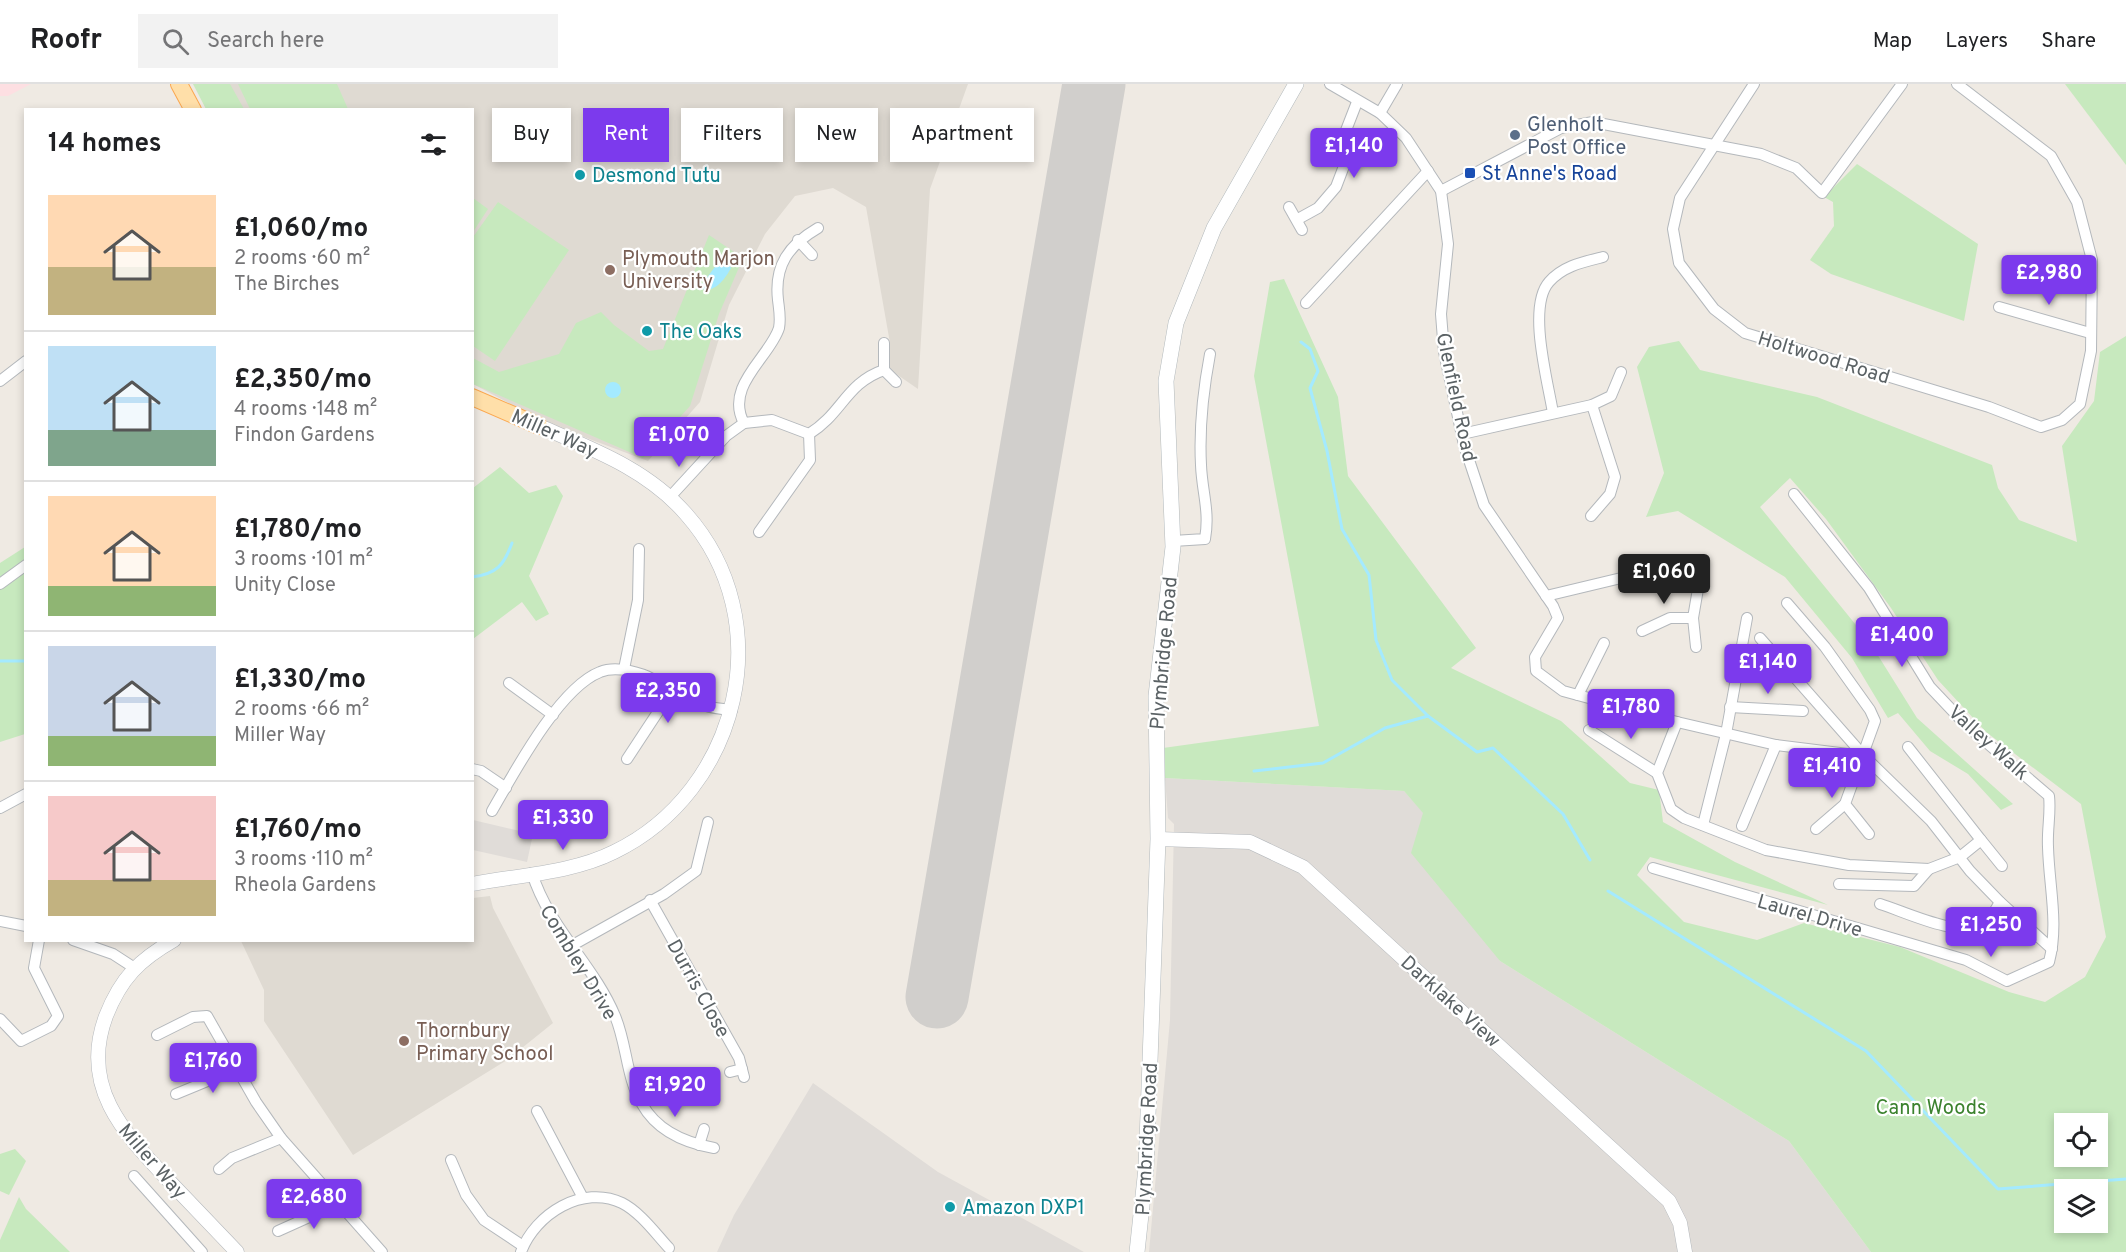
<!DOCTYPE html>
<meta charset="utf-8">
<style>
body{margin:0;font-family:Overpass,sans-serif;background:#f2f2f2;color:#202124;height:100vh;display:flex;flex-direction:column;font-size:22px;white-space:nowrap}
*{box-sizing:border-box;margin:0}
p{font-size:20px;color:#757577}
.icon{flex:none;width:33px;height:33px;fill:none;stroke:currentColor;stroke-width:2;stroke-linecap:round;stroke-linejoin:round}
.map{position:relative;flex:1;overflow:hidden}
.sheet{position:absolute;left:24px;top:24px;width:450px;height:834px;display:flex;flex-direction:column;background:#fff;border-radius:0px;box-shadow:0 3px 9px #0003}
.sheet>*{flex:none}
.hud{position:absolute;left:492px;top:24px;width:570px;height:54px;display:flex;gap:12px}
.fabs{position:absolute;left:2054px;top:1029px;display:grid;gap:12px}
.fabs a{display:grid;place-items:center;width:54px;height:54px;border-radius:0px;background:#fff;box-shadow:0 3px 9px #0003;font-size:30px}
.price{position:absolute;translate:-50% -51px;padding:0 14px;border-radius:6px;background:#7c3aed;color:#fff;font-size:20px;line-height:39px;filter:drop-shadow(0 2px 3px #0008)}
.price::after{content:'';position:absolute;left:50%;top:36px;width:18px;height:14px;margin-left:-9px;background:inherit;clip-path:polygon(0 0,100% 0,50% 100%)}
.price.active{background:#222;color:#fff}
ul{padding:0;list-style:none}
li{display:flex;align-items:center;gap:18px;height:150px;padding:0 24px}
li+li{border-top:2px solid #e0e0e0}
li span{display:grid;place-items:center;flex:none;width:168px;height:120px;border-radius:0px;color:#555}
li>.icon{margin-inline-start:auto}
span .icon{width:72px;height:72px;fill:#fffc;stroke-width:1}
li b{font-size:26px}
h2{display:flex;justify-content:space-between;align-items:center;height:72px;padding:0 24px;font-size:26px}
.chip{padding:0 21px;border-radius:0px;background:#fff;box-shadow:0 3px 9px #0003;font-size:21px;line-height:54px}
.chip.active{background:#7c3aed;color:#fff}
header{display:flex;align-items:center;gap:36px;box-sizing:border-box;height:84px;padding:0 30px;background:#fff;border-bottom:2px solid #e0e0e0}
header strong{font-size:28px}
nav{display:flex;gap:33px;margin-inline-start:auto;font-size:21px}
.search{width:420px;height:54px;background:#f2f2f2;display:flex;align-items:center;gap:15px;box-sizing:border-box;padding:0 21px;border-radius:0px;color:#757577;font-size:22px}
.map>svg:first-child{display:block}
</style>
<header>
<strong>Roofr</strong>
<div class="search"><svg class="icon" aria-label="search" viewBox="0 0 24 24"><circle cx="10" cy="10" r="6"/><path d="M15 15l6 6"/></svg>Search here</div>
<nav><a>Map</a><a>Layers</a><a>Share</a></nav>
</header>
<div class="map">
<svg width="2126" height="1168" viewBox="0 0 2126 1168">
<rect width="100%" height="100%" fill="#efeae3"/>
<g fill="#e0dcd8">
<polygon points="1165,694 1404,707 1423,728 1500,877 1789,1057 1871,1168 1149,1168 1170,936 1174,740 1168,734"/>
<polygon points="473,736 533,750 527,778 473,766"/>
<polygon points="813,999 938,1088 1084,1168 717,1168 734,1131"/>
</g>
<g fill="#dfdad2">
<polygon points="195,0 968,0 930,105 918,305 889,285 890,259 866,123 833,104 795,112 765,150 729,221 700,318 648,377 544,338 473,300 472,26 206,25"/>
<polygon points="490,812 493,824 553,939 507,976 353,1071 264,937 264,906 241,857 472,856 473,814"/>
</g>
<polygon fill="#fddfe2" points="0,0 31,0 8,12 0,12"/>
<g fill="#c7e9be" fill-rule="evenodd">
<polygon points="193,0 230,0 244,25 206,25"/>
<polygon points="238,0 337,0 348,25 250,25"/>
<polygon points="2065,0 2126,0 2126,81"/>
<polygon points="1857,80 1978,160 1964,237 1831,190 1810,176 1834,142 1833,118 1824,113"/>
<polygon points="473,114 488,125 473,148"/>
<polygon points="498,118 569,166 495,277 473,262 473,153"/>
<polygon points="709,151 743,174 719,230 690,322 643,374 473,300 473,274 499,288 559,270 576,239 601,228 614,241 649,267 663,265"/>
<path d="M 1284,195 L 1338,313 L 1348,392 L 1476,564 L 1451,584 L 1561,637 L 1630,699 L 1659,706 L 1663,738 L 1735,778 L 1828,821 L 1650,773 L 1637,791 L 1684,838 L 1757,856 L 1804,839 L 1900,863 L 2009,908 L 2045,918 L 2085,893 L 2106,853 L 2081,720 L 1986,648 L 1938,596 L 1891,524 L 1826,435 L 1790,394 L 1760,423 L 1869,557 L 1917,634 L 2013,720 L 2001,726 L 1968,690 L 1930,667 L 1898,629 L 1888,634 L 1852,574 L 1785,493 L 1678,427 L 1646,433 L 1664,389 L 1637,283 L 1649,263 L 1679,257 L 1700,286 L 1817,313 L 1992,381 L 1998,404 L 2019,436 L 2077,458 L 2062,362 L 2094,317 L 2100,268 L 2126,252 L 2126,1168 L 1871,1168 L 1789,1057 L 1500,877 L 1411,769 L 1423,729 L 1404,707 L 1165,694 L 1163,664 L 1319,642 L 1254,292 L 1270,198 ZM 2064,1040 L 2097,1040 L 2097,1072 L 2064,1072 ZM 2064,1106 L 2097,1106 L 2097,1138 L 2064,1138 Z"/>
<polygon points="500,383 529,409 556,401 563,412 529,492 549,530 536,537 522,518 473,555 473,404"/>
<polygon points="25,463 25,650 0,658 0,479"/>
<polygon points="15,1065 26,1077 9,1111 0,1107 0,1070"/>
<polygon points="19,1113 26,1125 70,1168 0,1168 0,1156"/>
</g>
<g fill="#a4eaff">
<path d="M 724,171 L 731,184 C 725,195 714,211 699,204 Z"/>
<circle cx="613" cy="306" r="8"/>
</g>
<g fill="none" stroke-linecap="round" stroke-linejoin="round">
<g stroke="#a4eaff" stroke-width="3">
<polyline points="1301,258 1310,265 1318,287 1310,304 1327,367 1342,445 1369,491 1376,556 1392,596 1428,632 1477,668 1493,664 1563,730 1590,776"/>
<path d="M 472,493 C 497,490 504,481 512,459"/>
<polyline points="0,577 26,577"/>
<polyline points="1254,687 1323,679 1385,644 1428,632"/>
<polyline points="1608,807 1866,967 1998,1105 2126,1095"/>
</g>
<polyline stroke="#d1cfcc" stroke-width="63" points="937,913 1094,0"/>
<defs>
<g id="minor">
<polyline points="1330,0 1380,29 1406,54 1441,107 1448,160 1441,230 1444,268 1464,361 1484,421 1553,522 1558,534 1535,573 1536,587 1563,607 1677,638 1776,661 1864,672"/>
<polyline points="1754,0 1680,114 1673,145 1679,179 1714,225 1745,249 1989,323 2041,343 2062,336 2080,320 2091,267 2092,176 2077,118 2051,72 1957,0"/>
<polyline points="1380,29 1397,0"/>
<polyline points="1441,107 1561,44 1593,38 1761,70 1796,84 1822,109 1902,0"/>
<polyline points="1289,123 1302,146"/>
<polyline points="1298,135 1318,124 1336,103 1344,82 1343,54 1357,18"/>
<polyline points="798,156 812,171"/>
<polyline points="1306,219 1428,87"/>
<polyline points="1999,223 2090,249"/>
<polyline points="884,286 896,298"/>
<polyline points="0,297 26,277"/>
<path d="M 1553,329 C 1548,298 1527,223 1549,198 C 1563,182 1583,178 1603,173"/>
<path d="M 744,339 C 724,302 770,273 779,244 C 781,234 779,225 778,216 C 774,181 789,161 818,144"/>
<polyline points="1462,350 1592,321 1611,312 1621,288"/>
<path d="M 670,413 L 726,352 L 744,339 L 772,336 L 809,350 C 842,330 846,299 884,286 L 884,259"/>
<polyline points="1591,432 1610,410 1615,393 1592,321"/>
<polyline points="759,448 810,376 809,350"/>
<path d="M 1173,457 L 1205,455 C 1210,427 1202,408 1201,381 C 1199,343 1203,307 1210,270"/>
<polyline points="0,500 26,481"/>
<polyline points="1546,512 1663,484 1699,499 1693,534 1696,563"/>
<polyline points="1787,519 1825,563 1870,626 1875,637 1845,720 1869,750"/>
<polyline points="1642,547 1670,534 1693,534"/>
<polyline points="1760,554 1864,672 1931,737 1970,787 2000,818 2052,865"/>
<polyline points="624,585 638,516 639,465"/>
<polyline points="509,599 553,631"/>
<polyline points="1578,611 1604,559"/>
<polyline points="1730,623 1803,627"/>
<polyline points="1677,638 1657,689 1671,725 1684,734 1766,766 1849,781 1929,785 1960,773 1981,756 1908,663"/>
<polyline points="1589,646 1657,689"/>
<polyline points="627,675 671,608"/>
<polyline points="472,685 481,687 506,704"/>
<polyline points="0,724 26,710"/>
<path d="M 492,727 C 514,689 559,604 600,588 C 614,582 630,586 644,591 C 654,594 662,603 671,608 C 689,618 712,625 732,626"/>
<polyline points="1703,741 1726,650 1747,534"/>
<polyline points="1742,742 1776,661"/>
<polyline points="1816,745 1845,720"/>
<polyline points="1981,756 2002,782"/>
<path d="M 1653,784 L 1966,876 L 2007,897 L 2049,878 C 2059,840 2049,802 2048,763 C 2047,745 2051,729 2049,712 L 1966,641 L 1930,603 L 1869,504 L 1794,410"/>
<path d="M 532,789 C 549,844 594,881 615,932 C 627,960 626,994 642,1020 C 657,1047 686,1059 714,1064"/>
<polyline points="1839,800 1914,802 1929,785"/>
<polyline points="650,816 739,974 744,993"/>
<path d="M 1880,820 C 1906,828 1958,854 1982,840 C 1991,834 1995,827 2000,818"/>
<polyline points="0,837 26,842"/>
<polyline points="73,856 113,870 133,883"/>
<polyline points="571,862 664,810 696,787 708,738"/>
<polyline points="0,935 21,957 51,942 58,932 34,884 39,856"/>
<polyline points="157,951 193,933 207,932 256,1018 281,1054 382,1168"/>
<polyline points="730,988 742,985"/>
<polyline points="176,1010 239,984"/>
<polyline points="537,1027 583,1114"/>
<polyline points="699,1061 704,1045"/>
<polyline points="451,1076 466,1111 484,1136 523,1162"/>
<polyline points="219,1085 232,1074 281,1054"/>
<polyline points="134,1092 202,1168"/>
<polyline points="278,1147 338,1120"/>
<path d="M 521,1168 C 535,1130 583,1100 622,1119 C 640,1128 656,1150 669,1164"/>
</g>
<g id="tertiary">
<polyline points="1158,755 1250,758 1303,783 1669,1117 1680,1139 1685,1168"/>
<path d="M 472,800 C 519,791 572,789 614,768 C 740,707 781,537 686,430 C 647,385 592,365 539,342"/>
<path d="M 174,856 C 139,876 121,894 106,932 C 79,1004 125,1050 171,1099 C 193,1122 215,1145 237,1168"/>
</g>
<polyline id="secondary" points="1137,1168 1146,1084 1150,977 1158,755 1156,612 1173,463 1166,297 1176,239 1214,144 1296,0"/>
<g id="primary">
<polyline points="179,0 193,26"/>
<polyline points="472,313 539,342"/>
</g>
</defs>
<use href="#minor" stroke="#b4b8bc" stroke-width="12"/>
<use href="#tertiary" stroke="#b4b8bc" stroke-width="15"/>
<use href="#secondary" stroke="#b2b9bc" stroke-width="16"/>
<use href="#primary" stroke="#fba850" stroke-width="18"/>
<use href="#minor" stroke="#fff" stroke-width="10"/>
<use href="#tertiary" stroke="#fff" stroke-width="14"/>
<use href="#secondary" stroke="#fff" stroke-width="15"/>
<use href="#primary" stroke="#ffdfa9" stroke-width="16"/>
</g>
<circle fill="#5c6f8a" stroke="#fff" stroke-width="2" cx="1515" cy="51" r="6"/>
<rect fill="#1a4fb4" stroke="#fff" stroke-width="2" x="1464" y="83" width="12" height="12" rx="3"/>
<g fill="#0f9aa8" stroke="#fff" stroke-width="2">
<circle cx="580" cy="91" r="6"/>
<circle cx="647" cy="247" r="6"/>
<circle cx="950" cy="1123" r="6"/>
</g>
<g fill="#8d6e63" stroke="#fff" stroke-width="2">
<circle cx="610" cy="186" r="6"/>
<circle cx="404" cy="957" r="6"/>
</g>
<g text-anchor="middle" stroke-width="4.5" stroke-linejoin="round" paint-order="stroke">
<g font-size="20" fill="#4e5e75" stroke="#fff" text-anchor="start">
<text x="1527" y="47">Glenholt<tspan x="1527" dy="23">Post Office</tspan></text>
</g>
<g font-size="20" fill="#164399" stroke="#fff" text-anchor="start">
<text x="1482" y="96">St Anne's Road</text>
</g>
<g font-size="20" fill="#0d838f" stroke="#fff" text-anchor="start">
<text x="592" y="98">Desmond Tutu</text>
<text x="659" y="254">The Oaks</text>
<text x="962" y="1130">Amazon DXP1</text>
</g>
<g font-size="20" fill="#785e54" stroke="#fff" text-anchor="start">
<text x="622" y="181">Plymouth Marjon<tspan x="622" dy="23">University</tspan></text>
<text x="416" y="953">Thornbury<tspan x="416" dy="23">Primary School</tspan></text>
</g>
<g font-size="20" fill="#5b6265" stroke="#fff">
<text transform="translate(1824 273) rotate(17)" y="7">Holtwood Road</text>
<text transform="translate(1457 313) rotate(78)" y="7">Glenfield Road</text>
<text transform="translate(555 349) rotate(24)" y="7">Miller Way</text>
<text transform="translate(1163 569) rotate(-85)" y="7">Plymbridge Road</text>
<text transform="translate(1989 658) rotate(42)" y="7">Valley Walk</text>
<text transform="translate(1810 831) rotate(16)" y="7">Laurel Drive</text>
<text transform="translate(579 878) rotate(59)" y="7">Combley Drive</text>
<text transform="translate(699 904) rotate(61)" y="7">Durris Close</text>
<text transform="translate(1451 917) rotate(42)" y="7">Darklake View</text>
<text transform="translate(1146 1055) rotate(-87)" y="7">Plymbridge Road</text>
<text transform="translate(153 1077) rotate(49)" y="7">Miller Way</text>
</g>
<g font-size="20" fill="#3b822e" stroke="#fff">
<text x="1931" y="1030">Cann Woods</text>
</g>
</g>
</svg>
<div class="fabs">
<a><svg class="icon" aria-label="locate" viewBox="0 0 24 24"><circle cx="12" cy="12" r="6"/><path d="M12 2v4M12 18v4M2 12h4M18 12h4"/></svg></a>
<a><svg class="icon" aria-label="layers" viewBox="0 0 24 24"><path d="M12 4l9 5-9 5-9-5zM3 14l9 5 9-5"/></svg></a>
</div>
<b class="price" style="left:1354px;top:95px">£1,140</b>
<b class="price" style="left:2049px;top:222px">£2,980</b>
<b class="price" style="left:679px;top:384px">£1,070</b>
<b class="price active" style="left:1664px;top:521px">£1,060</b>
<b class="price" style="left:1902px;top:584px">£1,400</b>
<b class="price" style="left:1768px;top:611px">£1,140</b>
<b class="price" style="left:668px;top:640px">£2,350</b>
<b class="price" style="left:1631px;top:656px">£1,780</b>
<b class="price" style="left:1832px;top:715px">£1,410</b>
<b class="price" style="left:563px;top:767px">£1,330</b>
<b class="price" style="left:1991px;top:874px">£1,250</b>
<b class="price" style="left:213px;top:1010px">£1,760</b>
<b class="price" style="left:675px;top:1034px">£1,920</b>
<b class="price" style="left:314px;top:1146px">£2,680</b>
<div class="hud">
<a class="chip">Buy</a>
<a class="chip active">Rent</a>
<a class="chip">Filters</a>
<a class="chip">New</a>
<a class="chip">Apartment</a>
</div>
<section class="sheet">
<h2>14 homes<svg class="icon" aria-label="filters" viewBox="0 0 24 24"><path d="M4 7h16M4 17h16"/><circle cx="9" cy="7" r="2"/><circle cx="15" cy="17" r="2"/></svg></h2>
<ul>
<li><span style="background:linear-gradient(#ffd9b3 60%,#c2b280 0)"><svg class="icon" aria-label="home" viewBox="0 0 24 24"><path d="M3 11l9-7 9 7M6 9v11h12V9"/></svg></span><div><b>£1,060/mo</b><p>2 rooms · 60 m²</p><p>The Birches</p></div></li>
<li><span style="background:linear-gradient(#bfe0f5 70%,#7fa58c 0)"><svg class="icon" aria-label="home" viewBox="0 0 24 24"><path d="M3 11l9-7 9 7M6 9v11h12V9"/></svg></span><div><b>£2,350/mo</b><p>4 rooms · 148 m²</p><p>Findon Gardens</p></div></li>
<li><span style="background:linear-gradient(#ffd9b3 75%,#8fb573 0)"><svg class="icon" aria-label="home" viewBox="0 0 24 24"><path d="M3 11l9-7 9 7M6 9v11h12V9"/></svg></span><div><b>£1,780/mo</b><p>3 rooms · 101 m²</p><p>Unity Close</p></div></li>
<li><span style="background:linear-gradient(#c9d6e8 75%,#8fb573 0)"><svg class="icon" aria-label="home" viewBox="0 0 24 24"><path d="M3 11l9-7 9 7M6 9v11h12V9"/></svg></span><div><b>£1,330/mo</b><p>2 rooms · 66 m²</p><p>Miller Way</p></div></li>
<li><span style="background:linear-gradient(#f6c9c9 70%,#c2b280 0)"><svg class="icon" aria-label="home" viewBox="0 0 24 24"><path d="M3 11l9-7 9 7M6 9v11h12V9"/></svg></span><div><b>£1,760/mo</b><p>3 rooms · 110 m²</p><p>Rheola Gardens</p></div></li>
</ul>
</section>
</div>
